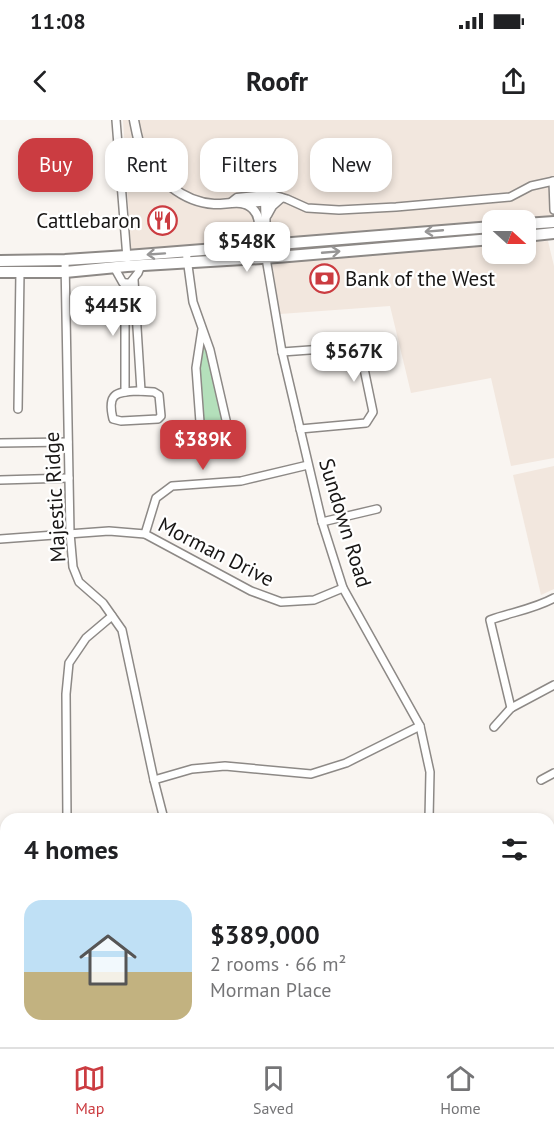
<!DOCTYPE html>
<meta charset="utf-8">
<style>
body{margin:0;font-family:"PT Sans",sans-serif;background:#f6f6f6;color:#202124;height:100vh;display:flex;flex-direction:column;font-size:22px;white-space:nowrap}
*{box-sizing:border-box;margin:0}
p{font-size:20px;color:#757577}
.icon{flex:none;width:33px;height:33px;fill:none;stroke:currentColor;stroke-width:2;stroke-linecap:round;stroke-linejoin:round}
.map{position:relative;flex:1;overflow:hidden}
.sheet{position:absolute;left:0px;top:693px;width:555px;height:234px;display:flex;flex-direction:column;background:#fff;border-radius:18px 18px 0 0;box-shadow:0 3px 9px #0003}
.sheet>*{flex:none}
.hud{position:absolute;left:18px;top:18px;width:519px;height:54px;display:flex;gap:12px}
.needle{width:39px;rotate:111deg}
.buttons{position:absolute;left:482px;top:90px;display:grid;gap:12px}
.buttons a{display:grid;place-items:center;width:54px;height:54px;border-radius:12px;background:#fff;box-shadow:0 3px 9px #0003;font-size:30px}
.price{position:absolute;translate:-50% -51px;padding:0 14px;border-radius:12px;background:#fff;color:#222;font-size:20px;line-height:39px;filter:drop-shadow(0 2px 3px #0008)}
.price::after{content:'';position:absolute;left:50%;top:36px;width:18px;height:14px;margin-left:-9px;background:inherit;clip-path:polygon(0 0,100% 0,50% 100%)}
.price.on{background:#cb3c41;color:#fff}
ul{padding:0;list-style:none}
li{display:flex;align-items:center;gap:18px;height:150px;padding:0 24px}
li+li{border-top:2px solid #e0e0e0}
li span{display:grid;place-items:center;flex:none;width:168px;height:120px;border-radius:18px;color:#555}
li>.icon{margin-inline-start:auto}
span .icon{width:72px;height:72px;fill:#fffc;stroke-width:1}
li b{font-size:26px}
h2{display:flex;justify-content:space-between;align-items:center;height:72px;padding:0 24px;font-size:26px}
.pill{padding:0 21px;border-radius:18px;background:#fff;box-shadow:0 3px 9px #0003;font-size:21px;line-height:54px}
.pill.on{background:#cb3c41;color:#fff}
.status{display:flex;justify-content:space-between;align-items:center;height:42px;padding:0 30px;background:#fff;direction:ltr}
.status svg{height:16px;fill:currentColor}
header{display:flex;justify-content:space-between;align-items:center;height:78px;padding:0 24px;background:#fff;font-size:27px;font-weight:600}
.menu{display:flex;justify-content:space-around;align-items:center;height:84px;border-top:2px solid #e0e0e0;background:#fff;font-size:16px;color:#757577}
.menu a{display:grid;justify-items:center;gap:3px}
.menu .on{color:#cb3c41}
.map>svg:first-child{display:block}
</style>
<div class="status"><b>11:08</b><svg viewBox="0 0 49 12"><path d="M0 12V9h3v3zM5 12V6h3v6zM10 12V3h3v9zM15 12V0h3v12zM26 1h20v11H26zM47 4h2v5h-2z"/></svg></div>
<header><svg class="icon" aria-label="back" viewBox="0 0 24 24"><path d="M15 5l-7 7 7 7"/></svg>Roofr<svg class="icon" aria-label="share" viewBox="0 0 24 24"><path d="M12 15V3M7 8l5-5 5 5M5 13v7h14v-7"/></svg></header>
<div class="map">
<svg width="554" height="927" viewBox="0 0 554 927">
<rect width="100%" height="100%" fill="#f9f5f1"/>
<g fill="#f2e7de">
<polygon points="123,0 554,0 554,102 533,99 492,100 492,102 131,130"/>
<polygon points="548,121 554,146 554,338 511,346 491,258 411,273 390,186 280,194 272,142 492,125 492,134 525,134 525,122"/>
<polygon points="554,346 554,469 541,475 513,355"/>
</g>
<polygon fill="#b4e0bb" points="207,228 224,310 203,313 199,243 201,229"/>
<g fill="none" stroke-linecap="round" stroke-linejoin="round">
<defs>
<g id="minor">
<polyline points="116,0 127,138"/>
<polyline points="553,61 554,90"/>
<polyline points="265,75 270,74 287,79 307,88 339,90 396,87 510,77 531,66 554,61"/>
<polyline points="244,84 265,82 279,78"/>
<polyline points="186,131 193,182 210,230 229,313 201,316 196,248 202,209"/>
<polyline points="266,138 282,232 322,402 343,468 420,606 430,652 429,699"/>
<polyline points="65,140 70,413 73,447 79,462 103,483 122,510 154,660 164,699"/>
<polyline points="114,147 123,163 130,163 138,153 141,145"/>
<polyline points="134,160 141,271"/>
<polyline points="282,232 351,227 361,234 373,292 366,303 300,309"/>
<path d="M 137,271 L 154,272 L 159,275 L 161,296 L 158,299 L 121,301 L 113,299 C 107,274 115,272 137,271 Z"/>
<polyline points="125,272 125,163"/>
<polyline points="18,289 20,152"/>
<polyline points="0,323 68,322"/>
<polyline points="0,360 69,358"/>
<polyline points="322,402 377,389"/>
<polyline points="145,414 156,378 172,366 241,361 308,345"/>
<polyline points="0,419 109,411 145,414 251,471 281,482 314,480 343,468"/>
<path d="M 511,588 L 490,500 C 512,492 534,489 554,478"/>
<polyline points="494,607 511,588 554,565"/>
<polyline points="154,660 192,649 225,646 311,654 346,643 420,606"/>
<polyline points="541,660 554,653"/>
<polyline points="67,699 66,574 69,543 86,518 112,496"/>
<polyline points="0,750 6,750"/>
<polyline points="0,854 6,860"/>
<polyline points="77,921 85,927"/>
<polyline points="261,921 264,927"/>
<polyline points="299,921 301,927"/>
<polyline points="372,921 373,927"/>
<polyline points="460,921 460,927"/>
<polyline points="20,927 24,921"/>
<polyline points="175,927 181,921"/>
<polyline points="230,927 235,921"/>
<polyline points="449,927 453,921"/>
</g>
<g id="tertiary">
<path d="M 134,0 C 136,10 138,22 142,31 C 156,58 182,82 214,84 C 226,85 243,78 253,89 C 263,99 257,113 260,125 C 261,129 264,134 266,138"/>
<polyline points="232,82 237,78 265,75 266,130"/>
<polyline points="267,95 272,86 281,78"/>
</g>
<g id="secondary">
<polyline points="525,104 554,102"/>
<polyline points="525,116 554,113"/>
<polyline points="0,141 65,140 127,136 492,107"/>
<polyline points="0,152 65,152 127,146 277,137 492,119"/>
</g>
</defs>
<use href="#minor" stroke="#8d8986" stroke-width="10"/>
<use href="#tertiary" stroke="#8d8986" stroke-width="11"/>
<use href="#secondary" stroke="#8d8986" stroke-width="14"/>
<use href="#minor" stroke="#fff" stroke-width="7"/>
<use href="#tertiary" stroke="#fff" stroke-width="8"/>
<use href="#secondary" stroke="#fff" stroke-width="10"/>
</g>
<defs><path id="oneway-shaft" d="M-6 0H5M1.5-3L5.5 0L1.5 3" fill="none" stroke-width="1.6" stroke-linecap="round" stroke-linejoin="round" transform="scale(1.5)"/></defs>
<g stroke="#979696">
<use href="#oneway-shaft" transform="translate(434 111) rotate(175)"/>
<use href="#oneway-shaft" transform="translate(331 132) rotate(-5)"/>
<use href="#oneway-shaft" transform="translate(156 134) rotate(176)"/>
</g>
<defs>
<symbol id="restaurant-ring" viewBox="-11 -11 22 22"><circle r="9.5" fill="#fff" stroke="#cb3c41" stroke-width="1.5"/><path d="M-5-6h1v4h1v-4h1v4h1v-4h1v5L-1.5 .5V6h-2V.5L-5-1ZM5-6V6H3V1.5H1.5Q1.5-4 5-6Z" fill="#cb3c41"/></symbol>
<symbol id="bank-ring" viewBox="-11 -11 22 22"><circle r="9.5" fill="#fff" stroke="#cb3c41" stroke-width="1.5"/><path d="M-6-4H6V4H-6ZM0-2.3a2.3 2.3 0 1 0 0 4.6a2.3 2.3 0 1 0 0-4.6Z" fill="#cb3c41"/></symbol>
</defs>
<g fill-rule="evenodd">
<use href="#restaurant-ring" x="146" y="84" width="33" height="33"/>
<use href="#bank-ring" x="308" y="142" width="33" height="33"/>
</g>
<g text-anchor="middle" stroke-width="4.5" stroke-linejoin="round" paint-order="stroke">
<g font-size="21" fill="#181615" stroke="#fff" text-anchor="end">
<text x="141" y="108">Cattlebaron</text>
<text x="345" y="166" text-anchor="start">Bank of the West</text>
</g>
<g font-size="21" fill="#181615" stroke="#fff">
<text transform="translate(55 377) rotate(-93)" y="7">Majestic Ridge</text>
<text transform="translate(345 403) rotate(73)" y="7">Sundown Road</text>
<text transform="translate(216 432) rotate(27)" y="7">Morman Drive</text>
</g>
</g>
</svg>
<div class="buttons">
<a><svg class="needle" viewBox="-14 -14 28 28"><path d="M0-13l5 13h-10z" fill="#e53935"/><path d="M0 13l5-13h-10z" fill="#757577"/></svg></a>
</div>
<b class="price" style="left:247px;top:153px">$548K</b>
<b class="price" style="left:113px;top:217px">$445K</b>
<b class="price" style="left:354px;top:263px">$567K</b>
<b class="price on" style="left:203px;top:351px">$389K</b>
<div class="hud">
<a class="pill on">Buy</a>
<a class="pill">Rent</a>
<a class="pill">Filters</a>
<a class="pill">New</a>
</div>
<section class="sheet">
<h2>4 homes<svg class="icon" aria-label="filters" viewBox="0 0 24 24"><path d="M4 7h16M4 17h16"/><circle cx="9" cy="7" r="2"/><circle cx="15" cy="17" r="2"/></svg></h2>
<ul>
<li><span style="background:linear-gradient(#bfe0f5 60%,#c2b280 0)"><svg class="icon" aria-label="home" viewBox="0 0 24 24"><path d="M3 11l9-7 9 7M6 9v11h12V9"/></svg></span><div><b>$389,000</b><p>2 rooms · 66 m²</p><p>Morman Place</p></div></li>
</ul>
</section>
</div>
<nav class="menu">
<a class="on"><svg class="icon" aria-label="map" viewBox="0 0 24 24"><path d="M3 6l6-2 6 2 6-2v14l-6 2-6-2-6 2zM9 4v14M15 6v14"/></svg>Map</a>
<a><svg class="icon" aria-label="saved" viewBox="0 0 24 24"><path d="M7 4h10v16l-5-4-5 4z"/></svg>Saved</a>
<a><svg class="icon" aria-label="home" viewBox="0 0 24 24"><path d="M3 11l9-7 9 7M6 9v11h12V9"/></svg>Home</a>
</nav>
